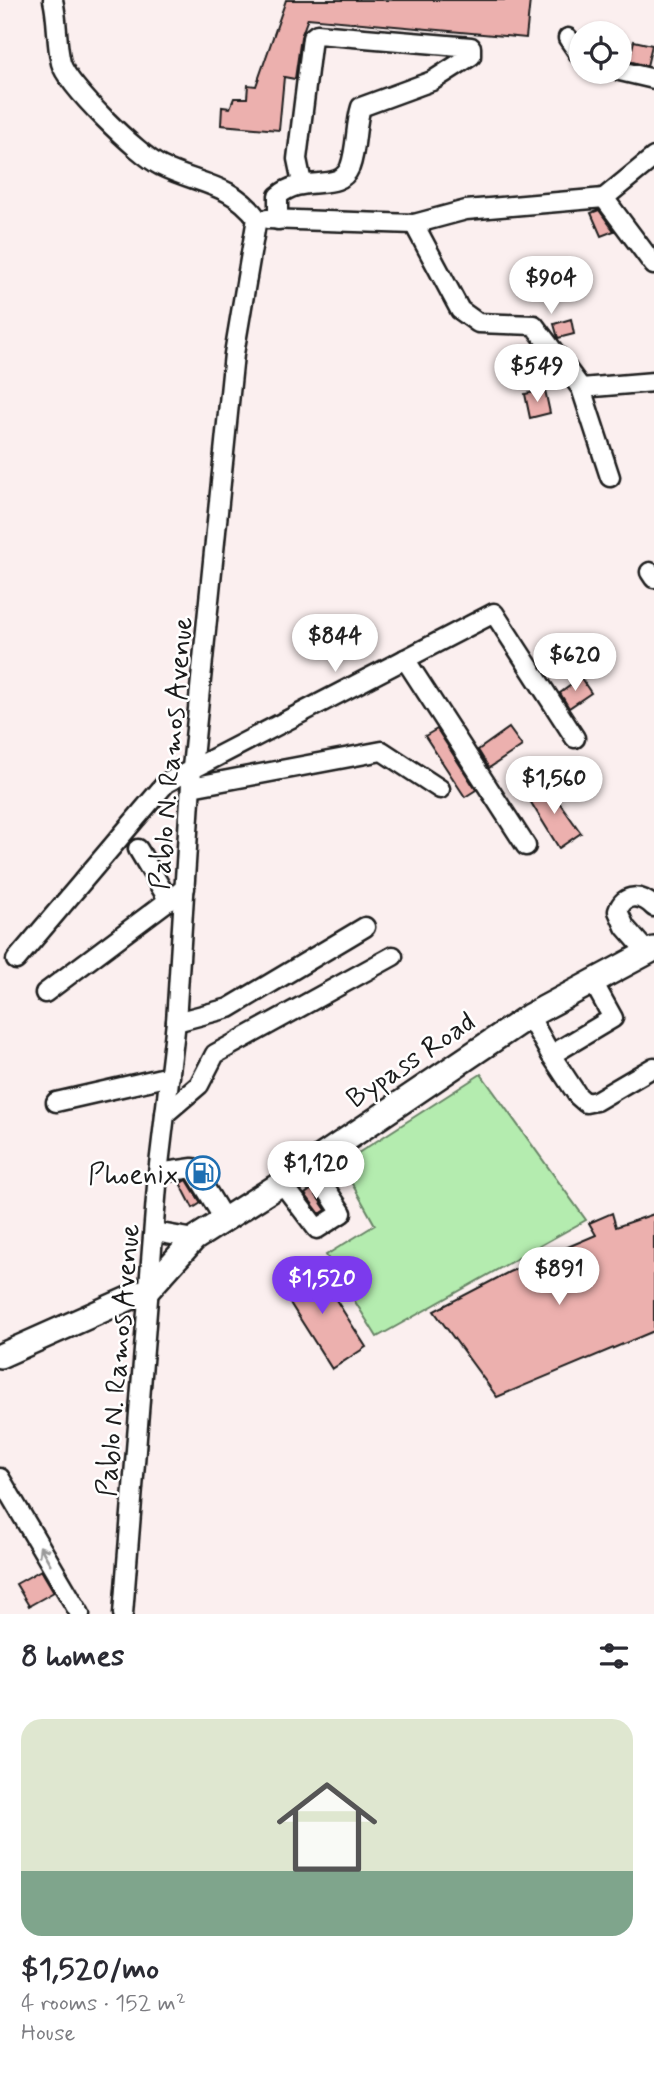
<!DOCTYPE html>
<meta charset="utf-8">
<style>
body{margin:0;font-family:Mynerve,sans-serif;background:#f7f7f7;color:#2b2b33;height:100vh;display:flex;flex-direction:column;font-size:26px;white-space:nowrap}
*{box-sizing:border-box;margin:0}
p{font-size:23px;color:#7c7c81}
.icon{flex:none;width:38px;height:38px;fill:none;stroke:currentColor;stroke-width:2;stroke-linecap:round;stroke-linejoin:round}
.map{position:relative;height:1614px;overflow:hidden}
.side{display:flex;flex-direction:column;background:#fff;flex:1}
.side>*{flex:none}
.controls{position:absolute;left:569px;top:21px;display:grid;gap:14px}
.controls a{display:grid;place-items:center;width:63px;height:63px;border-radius:50%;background:#fff;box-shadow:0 2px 5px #0004;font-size:35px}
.price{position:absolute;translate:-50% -60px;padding:0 16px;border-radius:24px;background:#fff;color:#222;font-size:23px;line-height:46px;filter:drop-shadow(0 2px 4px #0008)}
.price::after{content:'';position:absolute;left:50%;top:42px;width:21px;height:16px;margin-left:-10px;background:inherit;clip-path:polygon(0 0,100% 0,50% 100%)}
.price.selected{background:#7c3aed;color:#fff}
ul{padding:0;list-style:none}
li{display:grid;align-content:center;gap:14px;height:371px;padding:0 21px}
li+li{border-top:2px solid #e1e1e2}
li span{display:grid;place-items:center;height:217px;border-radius:21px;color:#555}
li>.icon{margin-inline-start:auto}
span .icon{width:126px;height:126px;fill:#fffc;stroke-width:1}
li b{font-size:30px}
h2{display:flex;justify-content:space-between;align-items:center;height:84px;padding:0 21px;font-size:30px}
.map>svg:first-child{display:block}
</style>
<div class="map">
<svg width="654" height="1614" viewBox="0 0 654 1614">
<rect width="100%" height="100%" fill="#fbefef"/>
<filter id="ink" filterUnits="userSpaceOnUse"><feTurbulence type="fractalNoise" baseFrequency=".0143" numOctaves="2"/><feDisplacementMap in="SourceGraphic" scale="14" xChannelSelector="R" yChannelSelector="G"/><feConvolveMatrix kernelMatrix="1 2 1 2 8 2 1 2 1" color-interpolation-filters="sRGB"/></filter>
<g filter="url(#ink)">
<polygon fill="#b4ecaf" stroke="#688466" stroke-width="2" points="481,1074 586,1220 377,1337 326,1255 375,1225 341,1164"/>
<g fill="#ecb0ae" stroke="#1c1c1c" stroke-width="2">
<polygon points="286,0 530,0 526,38 308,18 301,37 295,79 284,77 279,130 221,125 222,107 230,108 234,98 247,98 248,85 256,86"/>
<polygon points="634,41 652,45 647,66 629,61"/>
<polygon points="599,210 614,231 601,236 591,213"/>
<polygon points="571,319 574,334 558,338 554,324"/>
<polygon points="545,390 550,413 530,418 525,394"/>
<polygon points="581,678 591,693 569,708 560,693"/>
<polygon points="509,728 522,746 489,768 478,750"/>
<polygon points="437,729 476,790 465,797 425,736"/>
<polygon points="546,784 581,833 559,848 527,796"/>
<polygon points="187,1180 201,1203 193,1208 180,1183"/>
<polygon points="312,1189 326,1210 320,1214 305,1194"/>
<polygon points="612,1213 616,1227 654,1214 654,1331 497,1397 434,1311 509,1272 596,1235 589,1223"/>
<polygon points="312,1262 366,1347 332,1369 278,1284"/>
<polygon points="41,1570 54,1592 29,1606 16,1584"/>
</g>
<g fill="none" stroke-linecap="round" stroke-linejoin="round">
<defs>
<g id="minor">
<path d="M 53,0 C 58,21 56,43 61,63 C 67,86 139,155 161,166 C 197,184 231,183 257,218 L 234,354 L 192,768 L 176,1022 L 158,1173 L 123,1614"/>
<polyline points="568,38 581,57"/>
<polyline points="620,71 654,79"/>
<polyline points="604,198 654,265"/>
<polyline points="604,198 654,157"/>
<polyline points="267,219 414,224 466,210 604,198"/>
<path d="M 278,220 L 278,196 C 303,173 339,194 350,167 C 357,148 355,126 361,107 L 432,81 L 471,56 L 471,47 L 317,34 L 312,38 L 297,159 L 302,183"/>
<polyline points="414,224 460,310 478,323 534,325 581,388 610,477"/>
<polyline points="581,388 654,382"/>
<polyline points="650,572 654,578"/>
<polyline points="405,659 526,846"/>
<polyline points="191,787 382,751 440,789"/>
<polyline points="138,849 169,901"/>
<path d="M 647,952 L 625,927 L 618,911 C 624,893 641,894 654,907"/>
<polyline points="16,960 166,783 494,613 575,738"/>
<polyline points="45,993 185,888"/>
<polyline points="529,1016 551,1055 613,1018 592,980"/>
<polyline points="176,1022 229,1008 365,927"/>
<polyline points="551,1055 578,1096 586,1103 596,1101 654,1067"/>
<polyline points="56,1102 170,1076"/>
<polyline points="165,1114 199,1085 215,1054 393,956"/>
<polyline points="158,1173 193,1168 224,1219"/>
<polyline points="282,1183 317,1229 342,1213 309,1163"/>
<polyline points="155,1232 194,1239"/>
<polyline points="0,1478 80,1614"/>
</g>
<polyline id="major" points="0,1356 148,1290 194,1239 282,1183 529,1016 654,949"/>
</defs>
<use href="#minor" stroke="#1c1c1c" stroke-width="23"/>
<use href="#major" stroke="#1c1c1c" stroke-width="28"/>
<use href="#minor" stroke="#fff" stroke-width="18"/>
<use href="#major" stroke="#fff" stroke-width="23"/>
</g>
<defs><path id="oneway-shaft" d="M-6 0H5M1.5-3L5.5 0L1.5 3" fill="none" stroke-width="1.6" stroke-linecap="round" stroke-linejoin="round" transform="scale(1.75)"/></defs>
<use stroke="#999" href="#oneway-shaft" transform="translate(45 1555) rotate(-120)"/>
</g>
<defs>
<symbol id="fuel-ring" viewBox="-11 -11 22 22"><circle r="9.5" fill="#fff" stroke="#1f6fb2" stroke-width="1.5"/><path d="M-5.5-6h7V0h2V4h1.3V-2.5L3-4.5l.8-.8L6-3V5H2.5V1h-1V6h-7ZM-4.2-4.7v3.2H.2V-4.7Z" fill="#1f6fb2"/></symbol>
</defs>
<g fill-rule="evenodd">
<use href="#fuel-ring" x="184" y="1154" width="38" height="38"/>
</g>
<g text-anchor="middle" stroke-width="5" stroke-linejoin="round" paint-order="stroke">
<g font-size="28" fill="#1c1c1c" stroke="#fff">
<text transform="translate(170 753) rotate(-85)" y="10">Pablo N. Ramos Avenue</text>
<text transform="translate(410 1059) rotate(-34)" y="10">Bypass Road</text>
<text transform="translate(117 1360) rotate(-85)" y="10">Pablo N. Ramos Avenue</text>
</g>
<g font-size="28" fill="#1c1c1c" stroke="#fff" text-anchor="end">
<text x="178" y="1183">Phoenix</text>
</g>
</g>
</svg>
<div class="controls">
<a><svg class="icon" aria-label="locate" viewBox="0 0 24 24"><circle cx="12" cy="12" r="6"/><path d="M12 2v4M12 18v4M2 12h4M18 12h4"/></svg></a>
</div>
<b class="price" style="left:551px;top:316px">$904</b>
<b class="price" style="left:537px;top:404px">$549</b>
<b class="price" style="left:335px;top:674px">$844</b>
<b class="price" style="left:575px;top:693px">$620</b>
<b class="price" style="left:554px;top:816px">$1,560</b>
<b class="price" style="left:316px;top:1201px">$1,120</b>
<b class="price" style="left:559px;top:1307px">$891</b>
<b class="price selected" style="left:322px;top:1316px">$1,520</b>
</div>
<section class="side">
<h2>8 homes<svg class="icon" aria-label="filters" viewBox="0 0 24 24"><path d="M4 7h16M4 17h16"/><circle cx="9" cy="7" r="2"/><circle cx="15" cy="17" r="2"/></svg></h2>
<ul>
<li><span style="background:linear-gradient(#dfe7d0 70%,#7fa58c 0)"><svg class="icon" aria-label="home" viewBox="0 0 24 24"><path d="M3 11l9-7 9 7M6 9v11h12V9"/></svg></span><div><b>$1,520/mo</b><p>4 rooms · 152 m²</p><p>House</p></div></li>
</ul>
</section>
